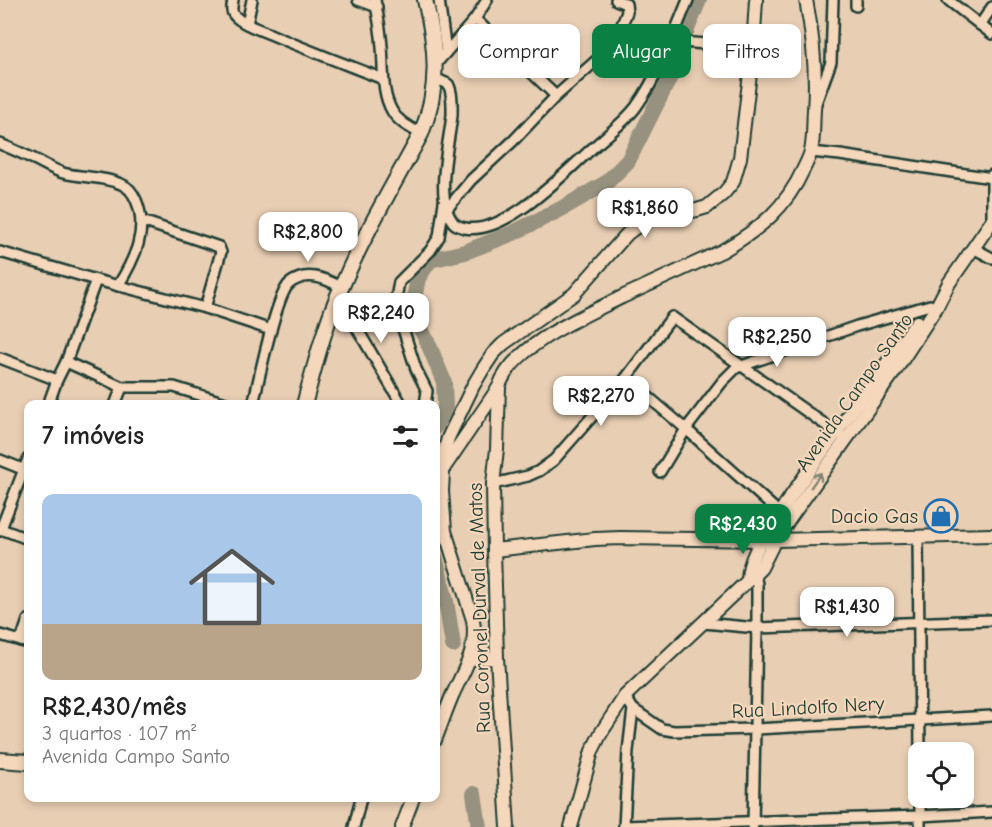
<!DOCTYPE html>
<html lang="pt">
<meta charset="utf-8">
<style>
body{margin:0;font-family:"Comic Neue",sans-serif;background:#f2f2f2;color:#222;height:100vh;display:flex;flex-direction:column;font-size:22px;white-space:nowrap}
*{box-sizing:border-box;margin:0}
p{font-size:20px;color:#767676}
.icon{flex:none;width:33px;height:33px;fill:none;stroke:currentColor;stroke-width:2;stroke-linecap:round;stroke-linejoin:round}
.map{position:relative;flex:1;overflow:hidden}
.side{position:absolute;left:24px;top:400px;width:416px;height:402px;display:flex;flex-direction:column;background:#fff;border-radius:12px;box-shadow:0 3px 9px #0003}
.side>*{flex:none}
.banner{position:absolute;left:458px;top:24px;width:444px;height:54px;display:flex;gap:12px}
.tools{position:absolute;left:908px;top:742px;display:grid;gap:12px}
.tools a{display:grid;place-items:center;width:66px;height:66px;border-radius:12px;background:#fff;box-shadow:0 3px 9px #0003;font-size:30px}
.price{position:absolute;translate:-50% -51px;padding:0 14px;border-radius:12px;background:#fff;color:#222;font-size:20px;line-height:39px;filter:drop-shadow(0 2px 3px #0008)}
.price::after{content:'';position:absolute;left:50%;top:36px;width:18px;height:14px;margin-left:-9px;background:inherit;clip-path:polygon(0 0,100% 0,50% 100%)}
.price.active{background:#0b8043;color:#fff}
ul{padding:0;list-style:none}
li{display:grid;align-content:center;gap:12px;height:318px;padding:0 18px}
li+li{border-top:2px solid #e0e0e0}
li span{display:grid;place-items:center;height:186px;border-radius:12px;color:#555}
li>.icon{margin-inline-start:auto}
span .icon{width:108px;height:108px;fill:#fffc;stroke-width:1}
li b{font-size:26px}
h2{display:flex;justify-content:space-between;align-items:center;height:72px;padding:0 18px;font-size:26px}
.tag{padding:0 21px;border-radius:12px;background:#fff;box-shadow:0 3px 9px #0003;font-size:21px;line-height:54px}
.tag.active{background:#0b8043;color:#fff}
.map>svg:first-child{display:block}
</style>
<div class="map">
<svg width="992" height="827" viewBox="0 0 992 827">
<rect width="100%" height="100%" fill="#e8ceb3"/>
<filter id="ink" filterUnits="userSpaceOnUse"><feTurbulence type="fractalNoise" baseFrequency=".0167" numOctaves="2"/><feDisplacementMap in="SourceGraphic" scale="12" xChannelSelector="R" yChannelSelector="G"/><feConvolveMatrix kernelMatrix="1 2 1 2 8 2 1 2 1" color-interpolation-filters="sRGB"/></filter>
<g filter="url(#ink)">
<g fill="none" stroke-linecap="round" stroke-linejoin="round">
<g stroke="#96927f" stroke-width="16">
<polyline points="435,427 445,407 444,382 428,343 417,321 415,294 418,278 430,260 465,252 513,233 561,209 606,183 628,161 677,63 683,39 699,0"/>
<polyline points="435,557 446,601 453,645"/>
<polyline points="474,794 479,827"/>
</g>
<defs>
<g id="street">
<path d="M 233,0 C 232,7 230,12 236,17 C 244,25 259,29 270,34 C 307,50 345,64 383,79"/>
<polyline points="358,0 377,7"/>
<path d="M 375,0 C 378,15 381,31 382,47 C 384,68 381,92 392,111 C 398,122 411,128 421,134"/>
<polyline points="439,0 446,52"/>
<polyline points="948,0 992,34"/>
<polyline points="856,6 856,0"/>
<polyline points="475,19 556,96"/>
<polyline points="247,24 252,0"/>
<polyline points="980,25 992,7"/>
<polyline points="670,41 753,48"/>
<polyline points="435,65 475,19 487,0"/>
<path d="M 435,78 L 448,84 C 453,93 452,105 452,115 C 449,145 434,198 453,222 C 456,226 461,227 465,228 C 505,235 559,178 586,154 C 601,140 625,122 636,107 C 659,75 673,36 688,0"/>
<polyline points="816,103 831,62 833,0"/>
<path d="M 0,144 C 13,149 25,155 38,161 C 46,165 54,170 63,173 C 82,178 103,176 121,184 C 129,187 133,193 136,200 C 149,230 134,260 118,286"/>
<polyline points="811,152 840,155 992,178"/>
<polyline points="447,209 471,180 513,141 556,96 598,59 621,27 627,12 626,4 616,0"/>
<polyline points="142,221 219,247 221,252 205,308"/>
<polyline points="992,222 992,175"/>
<polyline points="973,248 992,258"/>
<polyline points="0,252 96,280 205,308 271,330"/>
<polyline points="338,296 402,405"/>
<polyline points="0,358 57,380"/>
<polyline points="66,362 122,387 174,387 232,405"/>
<polyline points="626,378 686,429 784,517"/>
<polyline points="48,405 57,380 66,362 96,280"/>
<polyline points="115,405 122,387"/>
<path d="M 253,405 C 258,383 276,296 289,284 C 306,270 324,278 341,287"/>
<polyline points="425,405 427,391 416,369 395,304 399,282 430,251 439,237 444,202"/>
<polyline points="0,460 25,470"/>
<polyline points="660,472 686,429 722,382 736,368 857,326 930,305 936,308"/>
<polyline points="493,484 528,476 539,471 554,460 626,378 672,317 840,435"/>
<polyline points="1,529 28,539"/>
<polyline points="0,531 28,459"/>
<polyline points="918,537 920,753"/>
<polyline points="704,623 757,628 992,620"/>
<polyline points="0,635 28,643"/>
<polyline points="21,641 28,620"/>
<polyline points="633,709 662,729 674,731 756,729 992,716"/>
<polyline points="920,798 920,827"/>
<polyline points="624,826 920,816 992,812"/>
<polyline points="753,826 757,628 757,584 754,570"/>
<polyline points="354,827 361,798"/>
<polyline points="624,827 628,751 633,709 625,696"/>
</g>
<g id="secondary">
<polyline points="499,387 497,449 493,484 494,550 497,658 508,827"/>
<path d="M 443,469 L 499,387 C 511,346 586,315 622,297 C 655,282 689,266 722,251 C 760,229 786,208 804,168 C 807,162 810,156 811,151 C 814,138 813,123 814,110 C 817,72 813,36 806,0"/>
<polyline points="494,550 595,539 620,538 775,540 992,535"/>
<path d="M 748,580 C 748,555 768,532 781,511 C 824,446 872,385 917,322"/>
<polyline points="469,659 497,658"/>
<path d="M 435,740 C 441,725 446,710 452,696 C 464,669 478,651 473,620 L 445,531 L 442,491 L 444,453 L 448,438 L 473,386 L 483,369 L 493,354 L 503,344 L 574,294 L 627,234 L 644,221 L 656,217 L 697,210 L 707,207 L 724,193 L 733,182 L 740,158 L 753,48 L 756,0"/>
<polyline points="402,827 413,798"/>
<polyline points="571,827 592,751 601,733 625,696 756,573 761,568 775,540 788,521 897,368 936,308 949,283 992,221"/>
</g>
<g id="primary">
<path d="M 304,405 C 315,365 325,324 342,286 C 364,234 394,184 421,134 C 440,88 437,48 425,0"/>
<polyline points="0,760 28,762"/>
</g>
</defs>
<use href="#street" stroke="#1f3d34" stroke-width="14"/>
<use href="#secondary" stroke="#1f3d34" stroke-width="16"/>
<use href="#primary" stroke="#1f3d34" stroke-width="18"/>
<use href="#street" stroke="#f5d7bb" stroke-width="9"/>
<use href="#secondary" stroke="#f5d7bb" stroke-width="12"/>
<use href="#primary" stroke="#f5d7bb" stroke-width="14"/>
</g>
<defs><path id="oneway-shaft" d="M-6 0H5M1.5-3L5.5 0L1.5 3" fill="none" stroke-width="1.6" stroke-linecap="round" stroke-linejoin="round" transform="scale(1.5)"/></defs>
<use stroke="#7f8271" href="#oneway-shaft" transform="translate(816 480) rotate(-55)"/>
</g>
<defs>
<symbol id="shop-ring" viewBox="-11 -11 22 22"><circle r="9.5" fill="#f5d7bb" stroke="#1f6fb2" stroke-width="1.5"/><path d="M-5-2.5h2.3a2.7 3.5 0 0 1 5.4 0H5L5.5 6h-11ZM-1.5-2.5h3a1.5 2.3 0 0 0-3 0Z" fill="#1f6fb2"/></symbol>
</defs>
<g fill-rule="evenodd">
<use href="#shop-ring" x="922" y="497" width="38" height="38"/>
</g>
<g text-anchor="middle" stroke-width="4.5" stroke-linejoin="round" paint-order="stroke">
<g font-size="20" fill="#1f3d34" stroke="#f5d7bb">
<text transform="translate(854 392) rotate(-55)" y="7">Avenida Campo Santo</text>
<text transform="translate(479 608) rotate(-92)" y="7">Rua Coronel Durval de Matos</text>
<text transform="translate(808 707) rotate(-3)" y="7">Rua Lindolfo Nery</text>
</g>
<g font-size="20" fill="#1f3d34" stroke="#f5d7bb" text-anchor="end">
<text x="918" y="523">Dacio Gas</text>
</g>
</g>
</svg>
<div class="tools">
<a><svg class="icon" aria-label="locate" viewBox="0 0 24 24"><circle cx="12" cy="12" r="6"/><path d="M12 2v4M12 18v4M2 12h4M18 12h4"/></svg></a>
</div>
<b class="price" style="left:645px;top:239px">R$1,860</b>
<b class="price" style="left:308px;top:263px">R$2,800</b>
<b class="price" style="left:381px;top:344px">R$2,240</b>
<b class="price" style="left:777px;top:368px">R$2,250</b>
<b class="price" style="left:601px;top:427px">R$2,270</b>
<b class="price active" style="left:743px;top:555px">R$2,430</b>
<b class="price" style="left:847px;top:638px">R$1,430</b>
<div class="banner">
<a class="tag">Comprar</a>
<a class="tag active">Alugar</a>
<a class="tag">Filtros</a>
</div>
<section class="side">
<h2>7 imóveis<svg class="icon" aria-label="filters" viewBox="0 0 24 24"><path d="M4 7h16M4 17h16"/><circle cx="9" cy="7" r="2"/><circle cx="15" cy="17" r="2"/></svg></h2>
<ul>
<li><span style="background:linear-gradient(#a9c7e8 70%,#b9a48a 0)"><svg class="icon" aria-label="home" viewBox="0 0 24 24"><path d="M3 11l9-7 9 7M6 9v11h12V9"/></svg></span><div><b>R$2,430/mês</b><p>3 quartos · 107 m²</p><p>Avenida Campo Santo</p></div></li>
</ul>
</section>
</div>
